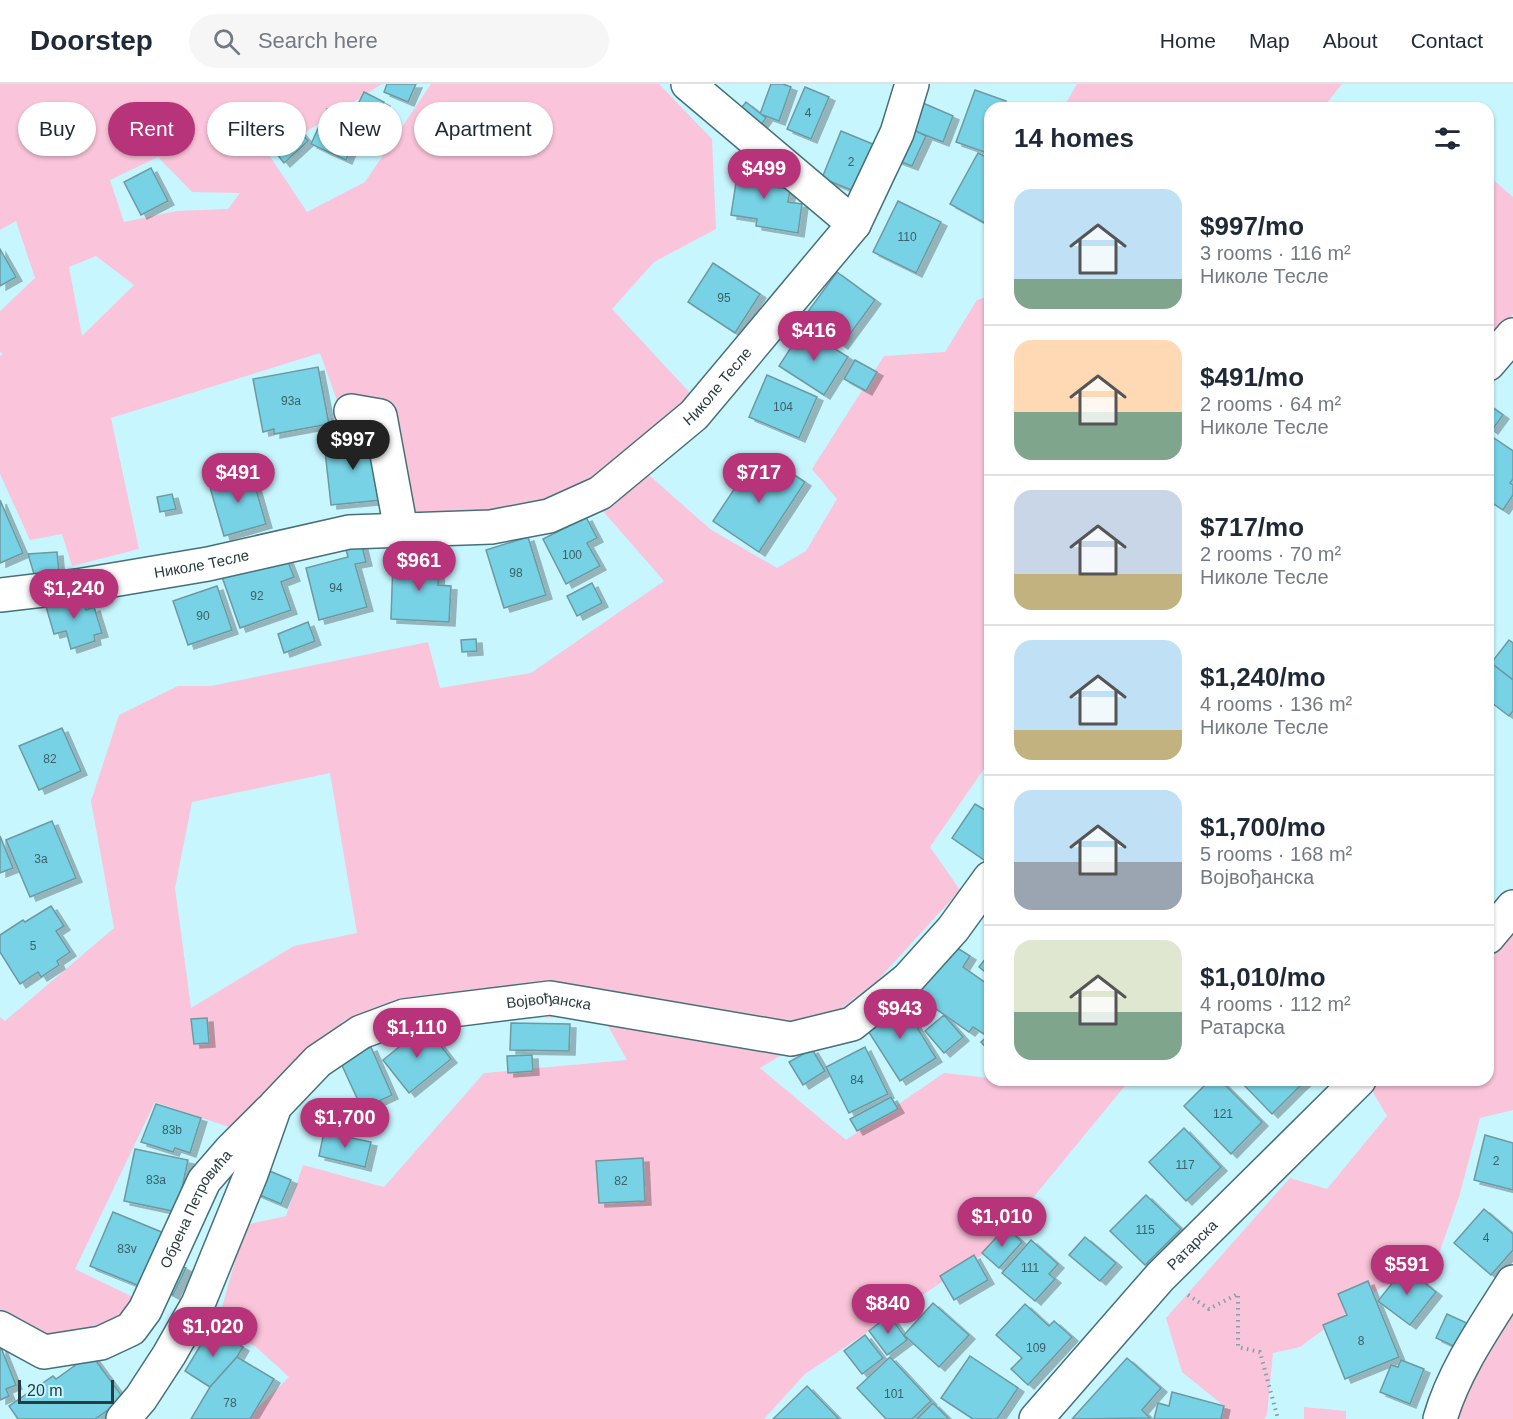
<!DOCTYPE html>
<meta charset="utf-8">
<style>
body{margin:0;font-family:Arial,sans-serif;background:#f6f6f7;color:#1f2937;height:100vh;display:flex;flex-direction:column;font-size:22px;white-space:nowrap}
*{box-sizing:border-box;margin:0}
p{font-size:20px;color:#747a83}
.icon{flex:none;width:33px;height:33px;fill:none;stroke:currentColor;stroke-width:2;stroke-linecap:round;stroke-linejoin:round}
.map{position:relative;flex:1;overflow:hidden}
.side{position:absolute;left:984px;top:18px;width:510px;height:984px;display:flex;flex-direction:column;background:#fff;border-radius:18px;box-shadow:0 2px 4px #0004}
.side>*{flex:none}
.banner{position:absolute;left:18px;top:18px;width:570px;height:54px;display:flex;gap:12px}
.scale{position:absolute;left:18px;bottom:15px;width:96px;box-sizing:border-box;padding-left:6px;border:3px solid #293b3f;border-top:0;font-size:16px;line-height:21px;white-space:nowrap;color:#293b3f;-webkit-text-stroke:4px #c8f6ff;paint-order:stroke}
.price{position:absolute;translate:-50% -51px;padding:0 14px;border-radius:21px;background:#b8347a;color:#fff;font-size:20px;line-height:39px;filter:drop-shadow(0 2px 3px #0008)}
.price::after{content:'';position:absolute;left:50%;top:36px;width:18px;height:14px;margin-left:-9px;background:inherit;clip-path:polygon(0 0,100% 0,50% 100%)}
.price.active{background:#222;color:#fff}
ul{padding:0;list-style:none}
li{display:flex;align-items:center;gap:18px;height:150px;padding:0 30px}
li+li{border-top:2px solid #e0e1e3}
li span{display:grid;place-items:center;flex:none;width:168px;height:120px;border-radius:18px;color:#555}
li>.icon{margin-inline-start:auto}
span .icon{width:72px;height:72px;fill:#fffc;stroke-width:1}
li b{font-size:26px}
h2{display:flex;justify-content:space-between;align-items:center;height:72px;padding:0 30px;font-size:26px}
.chip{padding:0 21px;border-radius:27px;background:#fff;box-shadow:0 2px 4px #0004;font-size:21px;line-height:54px}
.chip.active{background:#b8347a;color:#fff}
header{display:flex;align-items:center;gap:36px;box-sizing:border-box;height:84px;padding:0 30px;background:#fff;border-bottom:2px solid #e0e1e3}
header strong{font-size:28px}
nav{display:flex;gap:33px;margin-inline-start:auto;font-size:21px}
.search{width:420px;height:54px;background:#f6f6f7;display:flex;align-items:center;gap:15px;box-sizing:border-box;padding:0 21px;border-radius:33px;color:#747a83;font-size:22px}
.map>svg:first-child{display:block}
</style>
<header>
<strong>Doorstep</strong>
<div class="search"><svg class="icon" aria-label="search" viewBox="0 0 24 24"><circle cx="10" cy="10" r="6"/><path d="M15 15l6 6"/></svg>Search here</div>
<nav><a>Home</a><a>Map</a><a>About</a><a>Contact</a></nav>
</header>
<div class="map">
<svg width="1513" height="1335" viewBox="0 0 1513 1335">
<defs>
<filter id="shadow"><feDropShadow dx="6" dy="4" stdDeviation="0" flood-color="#0004"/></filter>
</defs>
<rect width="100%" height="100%" fill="#c8f6ff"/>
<g fill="#fac4da" fill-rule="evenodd">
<path d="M 0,0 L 382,0 L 269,71 L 307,128 L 365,98 L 431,0 L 659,0 L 712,55 L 716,145 L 654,178 L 612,225 L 693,312 L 588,406 L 528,426 L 404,443 L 380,332 L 340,325 L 320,269 L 111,334 L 139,465 L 72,482 L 62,450 L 30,456 L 0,390 L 0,272 L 3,270 L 0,268 L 0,227 L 35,194 L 16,137 L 0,146 ZM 158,73 L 192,108 L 240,109 L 228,125 L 177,127 L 124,138 L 110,96 ZM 96,172 L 134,201 L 82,252 L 69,183 Z"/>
<polygon points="1077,0 1342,0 1323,24 1063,24"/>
<polygon points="1491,94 1513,113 1513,230 1488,264 1488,99"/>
<path d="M 990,212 L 990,676 L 930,763 L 960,806 L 878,896 L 780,972 L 760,984 L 846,1056 L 944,989 L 990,994 L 990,996 L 1135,996 L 1124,1003 L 991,1165 L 805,1290 L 764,1335 L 246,1335 L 289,1293 L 255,1262 L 216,1245 L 245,1141 L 286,1132 L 303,1081 L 384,1103 L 484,989 L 627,976 L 603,933 L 346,935 L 232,1044 L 155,1018 L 75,1185 L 139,1216 L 103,1248 L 39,1250 L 0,1236 L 0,933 L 5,937 L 114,844 L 91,717 L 119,631 L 178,602 L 211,602 L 428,558 L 440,604 L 531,589 L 664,497 L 602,426 L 649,391 L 710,445 L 777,484 L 806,467 L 837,415 L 812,385 L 884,272 L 945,268 L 977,216 ZM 330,689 L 357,849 L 294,862 L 191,924 L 175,804 L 192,718 Z"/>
<polygon points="1513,842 1513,1026 1480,1034 1459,1113 1436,1178 1379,1205 1300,1263 1273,1269 1267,1331 1264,1335 1216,1335 1224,1322 1182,1288 1166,1234 1290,1094 1327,1105 1387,1032 1371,1005 1379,996 1488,996 1488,873"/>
<polygon points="1513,1218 1513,1335 1451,1335"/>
<polygon points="1304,1323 1346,1327 1346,1335 1304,1335"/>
</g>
<g fill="#76d2e4" stroke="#6e99a1" stroke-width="1.5" filter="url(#shadow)">
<polygon points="387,0 416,0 408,18 384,8"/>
<polygon points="771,0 783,0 791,3 779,37 760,30"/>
<polygon points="805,3 829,13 811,55 787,45"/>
<polygon points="975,6 1006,17 1004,24 990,24 990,70 956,58"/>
<polygon points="364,8 384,18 375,38 354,28"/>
<polygon points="746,18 766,34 755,49 734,33"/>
<polygon points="923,19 953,32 943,58 912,46"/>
<polygon points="327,25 361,40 346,76 311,60"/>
<polygon points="296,43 308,57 284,79 272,64"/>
<polygon points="910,44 926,52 912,82 896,76"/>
<polygon points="841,47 880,63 861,110 822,94"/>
<polygon points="978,69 990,75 990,142 950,120"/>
<polygon points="740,73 748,74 768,88 766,102 790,105 788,118 802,120 798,149 756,142 757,135 731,131"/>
<polygon points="151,84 168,117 141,131 124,98"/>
<polygon points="898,117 941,138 916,189 873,168"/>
<polygon points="0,165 16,193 0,202"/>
<polygon points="713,179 760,210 735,249 688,218"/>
<polygon points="837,188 875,216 842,261 804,233"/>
<polygon points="803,245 848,273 824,311 779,282"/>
<polygon points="855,276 877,288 866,307 844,295"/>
<polygon points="318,283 329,340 274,350 274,345 263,348 253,295"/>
<polygon points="767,291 817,313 799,354 749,333"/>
<polygon points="1488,320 1503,331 1492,346 1488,343"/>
<polygon points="1488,350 1513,367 1513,395 1510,399 1513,401 1513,411 1503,426 1488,416"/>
<polygon points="375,353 382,416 331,421 324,358"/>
<polygon points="770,375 805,398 759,468 713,437 747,386 758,392"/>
<polygon points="251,388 266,440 224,452 209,400"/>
<polygon points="172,410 176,425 160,428 157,413"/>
<polygon points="0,416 23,469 0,479"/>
<polygon points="586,433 597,454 587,459 600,482 566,500 543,455"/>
<polygon points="528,453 546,511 504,524 486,466"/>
<polygon points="360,454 366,478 355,480 367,523 319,536 306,484 348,473 344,458"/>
<polygon points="284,467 294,493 281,498 291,526 240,544 221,490"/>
<polygon points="57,468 59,489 34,490 28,470"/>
<polygon points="393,476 439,478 438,501 451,502 449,538 391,535"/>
<polygon points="592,499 602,519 577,532 567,512"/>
<polygon points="217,502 232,546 188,561 173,517"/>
<polygon points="81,508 86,526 94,523 102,549 94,551 95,557 71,565 66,547 54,550 45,519"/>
<polygon points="308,538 315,557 284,569 278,550"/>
<polygon points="476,555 477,567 462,568 461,556"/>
<polygon points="1509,556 1513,559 1513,596 1491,579"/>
<polygon points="1491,579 1513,596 1513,627 1509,632 1488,616 1488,583"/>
<polygon points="62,644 81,687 39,706 19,662"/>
<polygon points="975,720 990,729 990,767 984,776 952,754"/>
<polygon points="52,737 76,794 30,813 6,756"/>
<polygon points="0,752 13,784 0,789"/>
<polygon points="51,822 64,842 56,847 70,868 57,877 59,881 41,893 38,888 20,900 0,868 0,851 23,836 25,838"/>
<polygon points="951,860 970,872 963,883 990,902 990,941 984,950 973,943 969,948 916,911"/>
<polygon points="990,869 990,892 979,883"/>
<polygon points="900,916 936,974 900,997 863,939"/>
<polygon points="944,931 963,953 944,969 925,947"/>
<polygon points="207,934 209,959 194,960 191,935"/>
<polygon points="511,939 570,940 569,967 510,966"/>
<polygon points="425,942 451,975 409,1009 383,976"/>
<polygon points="990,950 990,968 981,958"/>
<polygon points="371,963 392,1011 362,1025 340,977"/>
<polygon points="865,963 888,1010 849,1029 826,983"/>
<polygon points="812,965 825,987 803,1001 789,978"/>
<polygon points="532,971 533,987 508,989 507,972"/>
<polygon points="1210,996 1220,996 1262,1038 1231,1070 1184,1022"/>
<polygon points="1244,996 1294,996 1300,1002 1272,1030 1242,999"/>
<polygon points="1294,996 1307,996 1300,1002"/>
<polygon points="891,1013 898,1025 857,1047 850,1035"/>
<polygon points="156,1020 201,1034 190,1069 175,1064 173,1068 141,1058"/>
<polygon points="1184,1044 1221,1083 1186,1117 1149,1078"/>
<polygon points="324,1048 371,1058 365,1083 319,1072"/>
<polygon points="1485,1051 1513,1059 1513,1106 1474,1096"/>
<polygon points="135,1065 188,1076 177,1128 124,1117"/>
<polygon points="643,1074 645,1117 599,1119 596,1077"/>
<polygon points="265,1085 291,1096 281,1120 255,1109"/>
<polygon points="1146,1111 1181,1145 1145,1181 1110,1147"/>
<polygon points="1484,1125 1513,1150 1513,1166 1491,1191 1454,1159"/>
<polygon points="113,1128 164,1149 142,1203 90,1182"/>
<polygon points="1006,1143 1022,1158 999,1184 982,1169"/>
<polygon points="1085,1153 1116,1179 1100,1197 1069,1171"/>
<polygon points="1031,1156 1058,1180 1049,1190 1055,1195 1035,1217 1002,1189"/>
<polygon points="974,1171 988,1196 954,1216 940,1192"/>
<polygon points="178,1180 186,1184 173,1211 165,1207"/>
<polygon points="1405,1183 1436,1208 1410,1241 1378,1217"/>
<polygon points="1368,1197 1399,1273 1345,1295 1323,1241 1347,1231 1338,1210"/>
<polygon points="933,1219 969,1251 939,1283 904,1251"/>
<polygon points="1025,1220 1049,1242 1054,1237 1072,1253 1028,1301 1011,1285 1022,1274 996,1251"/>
<polygon points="1447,1230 1469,1240 1458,1264 1436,1254"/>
<polygon points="889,1231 907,1256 887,1271 869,1247"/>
<polygon points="211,1244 243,1263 237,1273 210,1303 185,1287"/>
<polygon points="865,1251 883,1274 862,1290 844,1267"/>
<polygon points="0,1261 16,1301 6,1305 9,1312 0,1316"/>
<polygon points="91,1270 124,1315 95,1335 18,1335 9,1322 53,1292 56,1295"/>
<polygon points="970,1272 1018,1304 997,1335 973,1335 941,1314"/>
<polygon points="237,1273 274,1295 250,1335 191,1335 210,1303"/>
<polygon points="890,1273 931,1317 912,1335 886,1335 857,1304"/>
<polygon points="1127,1274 1161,1304 1142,1326 1150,1334 1072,1335"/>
<polygon points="1401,1276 1424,1285 1410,1320 1380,1308 1391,1281 1398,1283"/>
<polygon points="807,1302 839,1335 773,1335"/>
<polygon points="1172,1308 1224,1322 1221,1335 1154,1335 1158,1319 1169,1322"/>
<polygon points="933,1319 949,1335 917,1335"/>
</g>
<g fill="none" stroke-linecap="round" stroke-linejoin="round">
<defs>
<g id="minor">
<polyline points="688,0 854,140"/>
<polyline points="1488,280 1513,251"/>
<polyline points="351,327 380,332 401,446"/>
<path id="s1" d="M 0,511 L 77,502 L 208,480 L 349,448 L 491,443 L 549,432 L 600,409 L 694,331 L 854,140 L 897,49 L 912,0"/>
<polyline points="1488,853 1513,823"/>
<path id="s2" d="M 0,1244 L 44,1268 L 101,1259 L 131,1245 L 145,1226 L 204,1097 L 230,1067 L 270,1027"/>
<path id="s3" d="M 123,1335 L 141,1314 L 169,1271 L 198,1220 L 251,1090 L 275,1022 L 318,977 L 361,948 L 404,932 L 550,914 L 791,955 L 852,940 L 908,895 L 953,845 L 990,794"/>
<path id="s4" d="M 1036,1335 L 1160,1193 L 1359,996"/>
<path d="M 1440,1335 C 1454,1286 1486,1241 1513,1198"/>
</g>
</defs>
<use href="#minor" stroke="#467078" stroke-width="36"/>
<polyline stroke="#7fa1a7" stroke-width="4" stroke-dasharray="1.5 4.5" stroke-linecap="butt" points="1188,1211 1209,1225 1238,1210 1238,1263 1260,1268 1278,1335"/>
<use href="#minor" stroke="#fff" stroke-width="33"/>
</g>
<g text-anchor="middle" stroke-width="5" stroke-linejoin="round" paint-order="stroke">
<g font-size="12" fill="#3c6168">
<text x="808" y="33">4</text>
<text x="851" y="82">2</text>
<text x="907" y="157">110</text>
<text x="724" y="218">95</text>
<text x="291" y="321">93a</text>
<text x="783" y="327">104</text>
<text x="572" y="475">100</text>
<text x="516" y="493">98</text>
<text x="336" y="508">94</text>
<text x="257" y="516">92</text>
<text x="203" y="536">90</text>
<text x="50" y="679">82</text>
<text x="41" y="779">3a</text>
<text x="33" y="866">5</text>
<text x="857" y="1000">84</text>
<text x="1223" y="1034">121</text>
<text x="172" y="1050">83b</text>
<text x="1496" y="1081">2</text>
<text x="1185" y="1085">117</text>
<text x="156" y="1100">83a</text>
<text x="621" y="1101">82</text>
<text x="1145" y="1150">115</text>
<text x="1486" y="1158">4</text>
<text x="127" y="1169">83v</text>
<text x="1030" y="1188">111</text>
<text x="1361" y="1261">8</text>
<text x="1036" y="1268">109</text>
<text x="894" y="1314">101</text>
<text x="230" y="1323">78</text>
</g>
<g font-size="15" fill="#293b3f" stroke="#c8f6ff">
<text dy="5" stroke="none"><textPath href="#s1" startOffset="771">Николе Тесле</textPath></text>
<text dy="5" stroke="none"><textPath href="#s1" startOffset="204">Николе Тесле</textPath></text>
<text dy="5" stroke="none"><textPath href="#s3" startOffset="656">Војвођанска</textPath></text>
<text dy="5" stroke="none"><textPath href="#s2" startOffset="278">Обрена Петровића</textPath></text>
<text dy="5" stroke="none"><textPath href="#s4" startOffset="234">Ратарска</textPath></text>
</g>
</g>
</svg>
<div class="scale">20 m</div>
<b class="price" style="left:764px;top:116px">$499</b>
<b class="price" style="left:814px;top:278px">$416</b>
<b class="price active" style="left:353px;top:387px">$997</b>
<b class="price" style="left:238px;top:420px">$491</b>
<b class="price" style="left:759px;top:420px">$717</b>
<b class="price" style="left:419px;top:508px">$961</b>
<b class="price" style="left:74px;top:536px">$1,240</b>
<b class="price" style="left:900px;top:956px">$943</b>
<b class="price" style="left:417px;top:975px">$1,110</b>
<b class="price" style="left:345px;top:1065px">$1,700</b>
<b class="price" style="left:1002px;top:1164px">$1,010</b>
<b class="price" style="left:1407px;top:1212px">$591</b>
<b class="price" style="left:888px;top:1251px">$840</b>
<b class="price" style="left:213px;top:1274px">$1,020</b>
<div class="banner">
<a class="chip">Buy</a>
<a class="chip active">Rent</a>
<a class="chip">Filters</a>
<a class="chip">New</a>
<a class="chip">Apartment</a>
</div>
<section class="side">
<h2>14 homes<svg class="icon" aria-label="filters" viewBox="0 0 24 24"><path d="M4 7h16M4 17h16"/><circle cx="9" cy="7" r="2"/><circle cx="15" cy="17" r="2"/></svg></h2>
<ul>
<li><span style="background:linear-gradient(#bfe0f5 75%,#7fa58c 0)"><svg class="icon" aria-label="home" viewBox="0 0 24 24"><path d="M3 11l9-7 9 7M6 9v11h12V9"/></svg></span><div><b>$997/mo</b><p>3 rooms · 116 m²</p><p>Николе Тесле</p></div></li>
<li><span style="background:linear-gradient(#ffd9b3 60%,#7fa58c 0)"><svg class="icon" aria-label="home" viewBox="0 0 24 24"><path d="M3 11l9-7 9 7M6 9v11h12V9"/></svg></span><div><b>$491/mo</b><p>2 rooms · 64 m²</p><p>Николе Тесле</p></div></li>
<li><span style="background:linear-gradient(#c9d6e8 70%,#c2b280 0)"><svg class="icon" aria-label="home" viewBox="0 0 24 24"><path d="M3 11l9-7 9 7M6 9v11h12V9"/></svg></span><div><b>$717/mo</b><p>2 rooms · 70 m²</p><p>Николе Тесле</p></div></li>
<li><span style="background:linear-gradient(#bfe0f5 75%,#c2b280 0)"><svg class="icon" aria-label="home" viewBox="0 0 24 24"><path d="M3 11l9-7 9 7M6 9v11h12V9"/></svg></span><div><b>$1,240/mo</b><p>4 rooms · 136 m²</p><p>Николе Тесле</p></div></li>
<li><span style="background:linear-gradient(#bfe0f5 60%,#9aa5b1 0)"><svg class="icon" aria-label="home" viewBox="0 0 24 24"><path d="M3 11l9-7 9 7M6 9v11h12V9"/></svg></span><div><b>$1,700/mo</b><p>5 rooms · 168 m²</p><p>Војвођанска</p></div></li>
<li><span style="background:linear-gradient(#dfe7d0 60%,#7fa58c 0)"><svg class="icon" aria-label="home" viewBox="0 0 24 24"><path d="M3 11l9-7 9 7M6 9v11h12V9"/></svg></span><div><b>$1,010/mo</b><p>4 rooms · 112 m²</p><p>Ратарска</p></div></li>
</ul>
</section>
</div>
